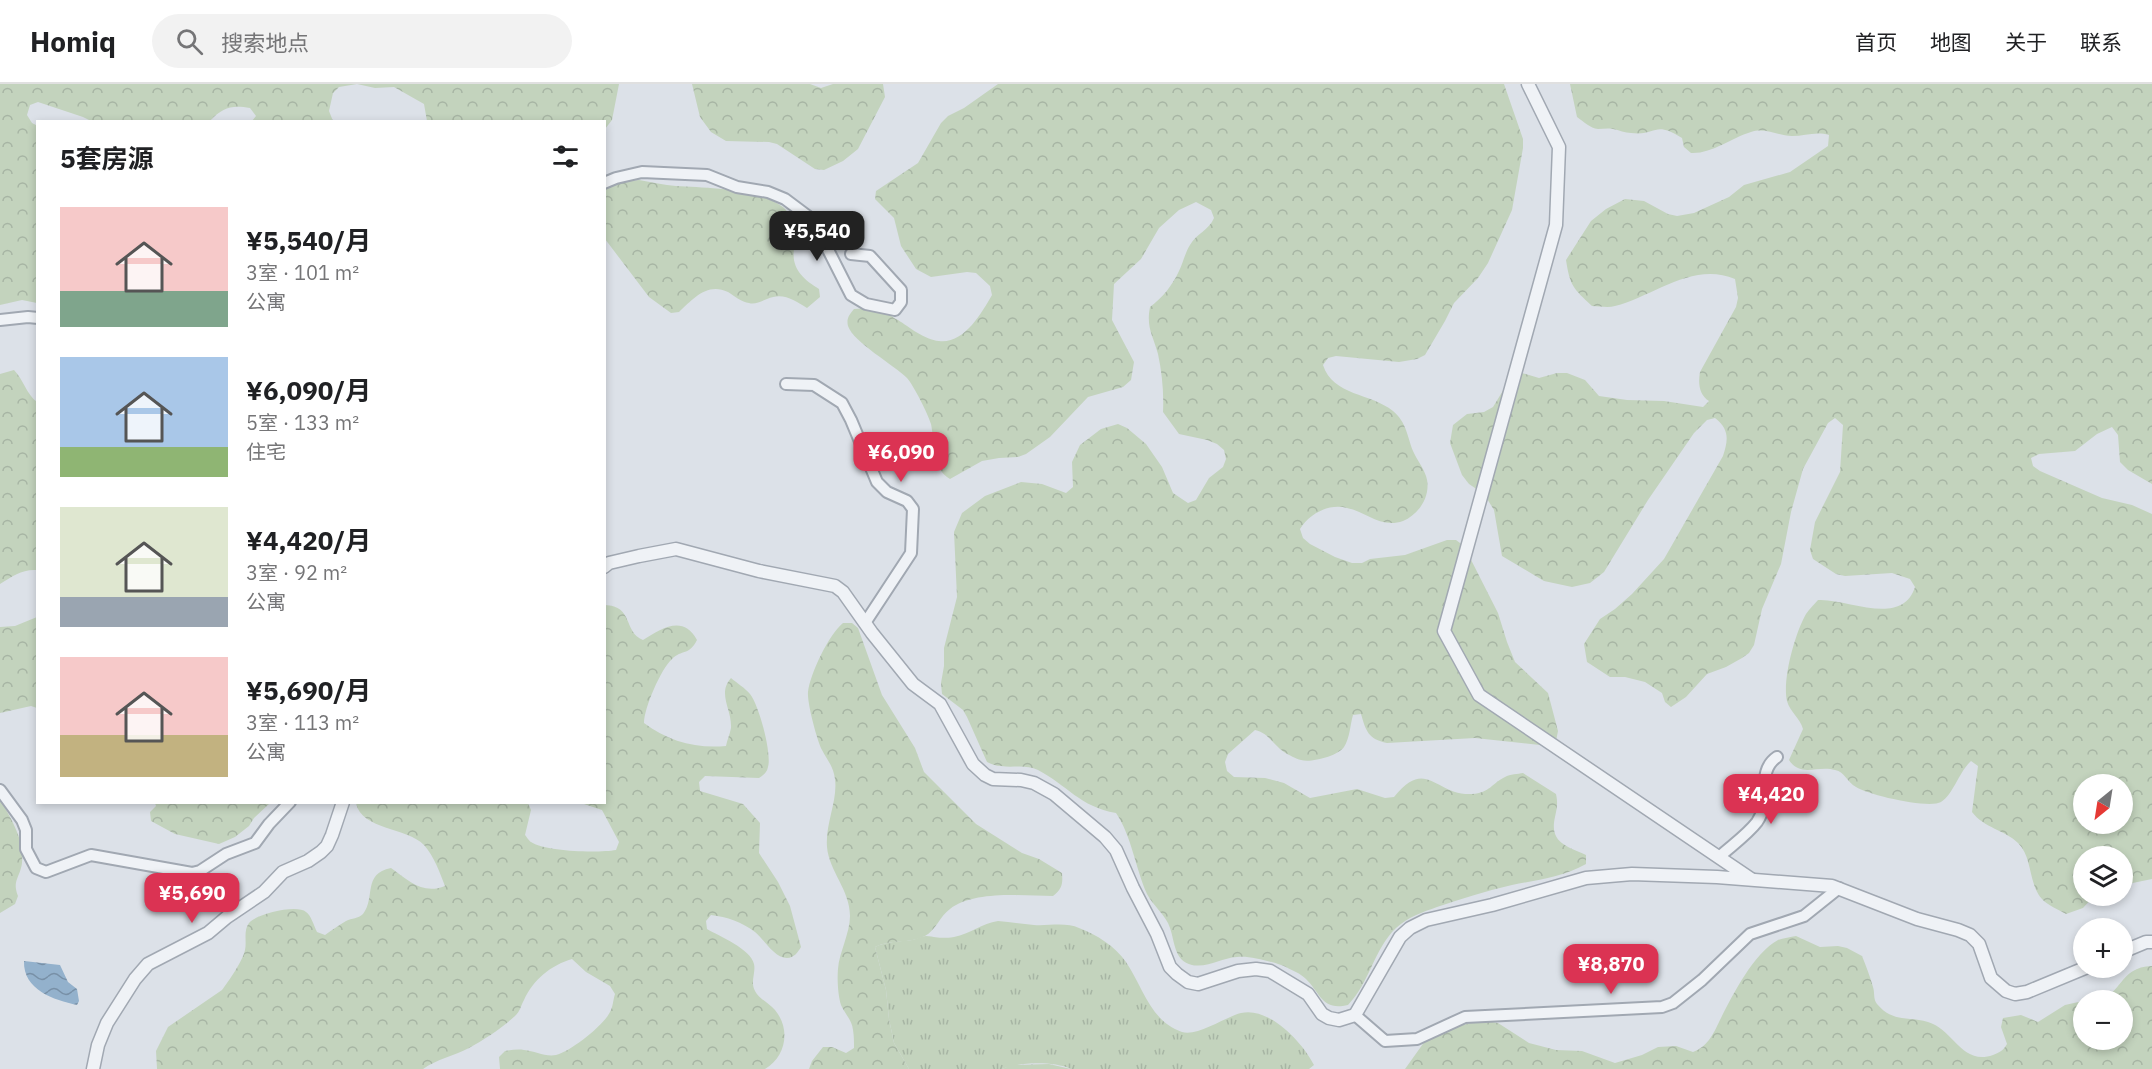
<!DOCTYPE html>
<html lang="zh">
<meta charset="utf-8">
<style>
body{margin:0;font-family:"IBM Plex Sans","Noto Sans SC",sans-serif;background:#f2f2f2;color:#202124;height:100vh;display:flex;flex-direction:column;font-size:22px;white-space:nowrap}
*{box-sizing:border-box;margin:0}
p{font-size:20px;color:#757577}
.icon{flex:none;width:33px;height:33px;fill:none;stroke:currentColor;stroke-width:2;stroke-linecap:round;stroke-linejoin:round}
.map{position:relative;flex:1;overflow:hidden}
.sheet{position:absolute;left:36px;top:36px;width:570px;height:684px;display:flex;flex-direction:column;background:#fff;border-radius:0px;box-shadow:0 3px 9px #0003}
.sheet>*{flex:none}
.needle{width:39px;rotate:210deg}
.tools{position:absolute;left:2073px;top:690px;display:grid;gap:12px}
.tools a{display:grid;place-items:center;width:60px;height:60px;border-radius:50%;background:#fff;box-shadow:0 3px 9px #0003;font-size:30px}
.price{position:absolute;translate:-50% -51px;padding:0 14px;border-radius:12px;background:#db3353;color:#fff;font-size:20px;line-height:39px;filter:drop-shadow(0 2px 3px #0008)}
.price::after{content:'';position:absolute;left:50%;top:36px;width:18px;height:14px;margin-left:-9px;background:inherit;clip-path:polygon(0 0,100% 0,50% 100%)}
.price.selected{background:#222;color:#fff}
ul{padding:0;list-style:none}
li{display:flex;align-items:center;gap:18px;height:150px;padding:0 24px}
li span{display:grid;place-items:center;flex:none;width:168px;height:120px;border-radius:0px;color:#555}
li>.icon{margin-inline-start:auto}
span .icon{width:72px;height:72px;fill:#fffc;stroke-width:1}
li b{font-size:26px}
h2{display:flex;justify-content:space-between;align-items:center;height:72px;padding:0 24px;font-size:26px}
header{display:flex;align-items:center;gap:36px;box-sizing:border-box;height:84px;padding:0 30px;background:#fff;border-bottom:2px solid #e0e0e0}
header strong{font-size:28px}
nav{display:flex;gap:33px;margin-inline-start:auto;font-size:21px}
.search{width:420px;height:54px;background:#f2f2f2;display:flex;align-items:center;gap:15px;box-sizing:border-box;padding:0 21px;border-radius:33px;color:#757577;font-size:22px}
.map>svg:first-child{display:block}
</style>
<header>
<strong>Homiq</strong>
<div class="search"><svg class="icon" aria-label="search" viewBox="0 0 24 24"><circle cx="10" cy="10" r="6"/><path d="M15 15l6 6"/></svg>搜索地点</div>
<nav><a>首页</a><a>地图</a><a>关于</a><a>联系</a></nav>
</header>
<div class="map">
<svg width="2152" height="985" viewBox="0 0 2152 985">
<defs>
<pattern id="grass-tufts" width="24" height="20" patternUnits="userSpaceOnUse" patternTransform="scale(1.5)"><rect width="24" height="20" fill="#c3d3bd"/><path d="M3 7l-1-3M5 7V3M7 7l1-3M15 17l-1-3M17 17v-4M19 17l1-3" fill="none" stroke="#a7b5a4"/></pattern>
<pattern id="forest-crowns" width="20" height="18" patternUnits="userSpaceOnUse" patternTransform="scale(1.5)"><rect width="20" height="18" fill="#c3d3bd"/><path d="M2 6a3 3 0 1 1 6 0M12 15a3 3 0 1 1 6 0" fill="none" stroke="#a7b5a4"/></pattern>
<pattern id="water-waves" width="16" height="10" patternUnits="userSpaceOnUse" patternTransform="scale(1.5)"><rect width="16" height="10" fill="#93b1cc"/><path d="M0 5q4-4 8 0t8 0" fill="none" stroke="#7890a7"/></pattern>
</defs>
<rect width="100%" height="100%" fill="#dce1e8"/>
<path fill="url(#grass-tufts)" d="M 998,837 C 1010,838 1022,840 1034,841 C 1048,842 1067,838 1079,844 C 1097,851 1115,862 1126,878 C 1143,903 1150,937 1182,948 C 1197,953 1225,933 1241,929 C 1269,922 1303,959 1314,981 L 1309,985 L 1071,985 C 1053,977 1020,978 1002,985 L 909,985 L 894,959 L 889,935 L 886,906 L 875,863 C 887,857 899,858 912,856 C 917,855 922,852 926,852 C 938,853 940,855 954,853 C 970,850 982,839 998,837 Z"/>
<g fill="url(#forest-crowns)" fill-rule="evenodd">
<path d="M 0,0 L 619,0 L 612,36 L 605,45 L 604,38 L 427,37 L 424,20 L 394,3 L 375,4 L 357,0 L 339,3 L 333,9 L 329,27 L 333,37 L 252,37 L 256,32 L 250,24 C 232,21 223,23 210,37 L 91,37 L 83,33 L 38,18 L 30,21 L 27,31 L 32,39 L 38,42 L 37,219 L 22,216 L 0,221 Z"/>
<polygon points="692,0 810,0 821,4 833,0 883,0 885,13 858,65 843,77 824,86 815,85 777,60 769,58 726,57 711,48 700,33"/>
<path d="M 998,0 L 1504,0 L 1523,55 L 1523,64 L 1512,126 L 1488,179 L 1478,194 L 1454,219 L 1445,237 L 1425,271 L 1417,275 L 1399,278 L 1336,272 L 1328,274 L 1323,281 C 1333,312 1371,309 1393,327 C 1407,339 1407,352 1413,367 C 1417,376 1423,383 1426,392 C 1432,410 1420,430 1403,437 C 1381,445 1367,428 1347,424 C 1329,419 1309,430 1300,445 L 1303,454 L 1310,460 L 1335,473 L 1352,479 L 1362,479 L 1370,475 L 1405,471 L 1447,456 L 1456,456 L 1464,462 L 1498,529 L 1507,558 L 1515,578 L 1548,609 L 1558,647 L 1556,657 L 1549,662 L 1475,654 L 1387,659 C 1368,655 1366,647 1361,630 L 1353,631 C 1350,641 1350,654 1344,663 C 1338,672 1311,679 1301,676 C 1296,675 1289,671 1284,668 C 1273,661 1269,649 1255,646 L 1228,670 L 1225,678 L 1227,687 L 1234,693 L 1265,694 L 1284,699 L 1310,714 L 1357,705 L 1385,714 L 1394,713 C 1427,672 1435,712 1472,710 C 1490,709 1492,699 1505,693 C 1510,690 1518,690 1523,689 L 1556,710 C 1558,719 1557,724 1555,733 C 1549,759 1567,762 1586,771 L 1586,780 C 1563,793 1537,796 1512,801 C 1486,807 1461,815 1437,823 C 1423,828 1408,833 1396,844 C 1374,865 1370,898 1348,921 C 1322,927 1321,910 1306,895 C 1300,889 1293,887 1286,883 C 1274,878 1249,871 1237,873 C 1221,874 1209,884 1192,881 C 1174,877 1175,858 1170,844 C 1166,831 1153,822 1147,810 C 1135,783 1132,753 1116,729 C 1080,723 1067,701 1038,686 C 1026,680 1013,684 1001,682 C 996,682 991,680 987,678 L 967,633 L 963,626 L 942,610 L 941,599 L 944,582 L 944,564 L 957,513 L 954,448 L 962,429 L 985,412 L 1021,398 L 1042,400 L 1066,409 L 1073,403 L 1072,378 L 1080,361 L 1101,345 L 1118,340 L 1127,344 L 1146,360 L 1162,383 L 1173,409 L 1188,419 L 1196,416 L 1209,394 L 1223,383 L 1226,375 L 1224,366 L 1217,360 L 1207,356 L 1179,350 L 1163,328 C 1164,308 1162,289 1158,270 C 1153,251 1146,244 1150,223 C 1163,213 1172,202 1179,187 C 1183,179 1185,169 1190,161 C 1196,150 1209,146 1214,134 L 1211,126 L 1196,118 L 1179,126 L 1159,144 L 1141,175 L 1114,200 L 1112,236 L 1134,278 L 1131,296 L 1123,303 L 1088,313 L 1050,353 L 1026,370 L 1018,373 L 999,374 L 982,377 L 950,395 C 931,384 935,359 931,340 C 928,330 914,302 907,294 C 894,281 853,258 848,242 C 846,234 850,230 854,225 C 860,225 867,223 873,224 C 882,225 890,232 898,236 C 909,243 925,256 939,257 C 964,260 981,230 992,211 L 990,202 L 976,189 L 967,188 L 931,193 L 916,185 L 901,162 L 894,134 L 875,115 L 876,107 L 918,79 L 941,39 L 948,32 L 964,24 Z"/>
<path d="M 1570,0 L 2152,0 L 2152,400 L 2128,386 L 2120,378 L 2118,351 L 2112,343 L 2097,350 L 2075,367 L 2039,370 L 2031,374 L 2033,382 L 2040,387 L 2102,414 L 2132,421 L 2152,430 L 2152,795 L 2123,801 L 2122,772 L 2084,772 L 2084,812 L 2094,812 L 2083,824 L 2066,830 C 2059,826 2047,821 2042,815 C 2028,799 2033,774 2018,759 C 2005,746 1984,744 1972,728 L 1978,682 L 1971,677 C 1959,688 1953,711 1941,718 C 1929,725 1868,711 1856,703 C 1847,698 1845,688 1835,686 C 1817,681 1801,694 1789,676 L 1803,645 C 1800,634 1790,628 1787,617 C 1782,596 1795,549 1806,530 C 1809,525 1814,521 1818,516 C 1847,514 1902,544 1915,503 L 1910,495 L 1892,489 L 1845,492 L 1836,490 L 1813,475 L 1810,466 L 1815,438 L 1840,388 L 1843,341 L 1835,334 L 1828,339 L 1803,385 L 1791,428 L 1781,480 L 1762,525 L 1754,561 L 1749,569 L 1742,574 L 1726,583 L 1707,590 L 1686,613 L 1671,623 L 1665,618 L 1662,609 L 1645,598 L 1625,593 L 1610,593 L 1587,578 L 1584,560 L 1600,535 L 1615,525 L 1632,510 L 1664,475 L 1723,372 C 1728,356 1730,346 1715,334 L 1707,336 L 1694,349 L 1648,416 L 1604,488 L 1590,499 L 1572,503 L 1544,497 L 1502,472 L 1494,426 L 1484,410 L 1469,400 L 1462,391 L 1450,359 L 1453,341 L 1467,330 L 1484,328 L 1493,323 L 1507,300 L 1522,289 L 1539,294 L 1557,289 L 1567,289 L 1585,296 L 1599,312 L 1627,316 L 1664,317 L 1703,323 L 1709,317 C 1699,311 1698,299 1700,288 L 1736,223 L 1738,214 L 1735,195 C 1693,177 1654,212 1615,222 C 1608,224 1599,222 1592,222 C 1573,204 1570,202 1566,176 L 1591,137 L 1606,125 L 1625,115 L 1644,117 L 1668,130 L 1677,132 L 1694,129 L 1729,113 L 1744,101 L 1790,88 L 1828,62 L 1829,51 C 1816,47 1805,52 1792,52 C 1778,52 1765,43 1751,48 C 1731,54 1712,70 1691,69 L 1684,63 L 1682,54 C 1653,36 1658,52 1631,49 C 1625,49 1619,46 1613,45 C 1608,44 1603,45 1598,45 C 1590,44 1584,38 1577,33 ZM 2084,700 L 2122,700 L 2122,740 L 2084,740 Z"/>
<path d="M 639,96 C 652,98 664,101 676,102 C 707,104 757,104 783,123 C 790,129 794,139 796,147 C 798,154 795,158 794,165 C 791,185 804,196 819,205 L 820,213 L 807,224 C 794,216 783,208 767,215 C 761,217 755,221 749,219 C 742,218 734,212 728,208 C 707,198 693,215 679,228 L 671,229 L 649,213 L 605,155 L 604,103 L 613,99 Z"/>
<path d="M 14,286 C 23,295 27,311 37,318 L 37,486 C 22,485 13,492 0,500 L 0,290 Z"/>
<path d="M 605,521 C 634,522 623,548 643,556 C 661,545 683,530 697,556 C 689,572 682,565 672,575 C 661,585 644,624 644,639 C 668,657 696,665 726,662 C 727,656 730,650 731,644 C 732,625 717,610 731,594 C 737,599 745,604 750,610 C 759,621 772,670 768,683 C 767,689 763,691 759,694 L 705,692 L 699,698 L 700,707 L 743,720 L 760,739 L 759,769 L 778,798 L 790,822 L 801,863 C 798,868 794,874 787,874 C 774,874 764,855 755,848 C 742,838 727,833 711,831 L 706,837 L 707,845 C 719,852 751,865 754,880 C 756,889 750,898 755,907 C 759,915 769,919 775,926 C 791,945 786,973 765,985 L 500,985 L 499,973 L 505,967 C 511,966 518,965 524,966 C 535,967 545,973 556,971 C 570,968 604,941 610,928 C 613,923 613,916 615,910 L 610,902 L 586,888 L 572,875 C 551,881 533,896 524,916 C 521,921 520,928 515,932 C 502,944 485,955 469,964 C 454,972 437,975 423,985 L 157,985 L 156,967 L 168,943 L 222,906 C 229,897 243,876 245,866 C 247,857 243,847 249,839 C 256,830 297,820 306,828 C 311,831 314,842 317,848 L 325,851 C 332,846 339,841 346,837 C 352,834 358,835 363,830 C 376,813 362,790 391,784 C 409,797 423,811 445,802 C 440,789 434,772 424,761 C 407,743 361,746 356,719 L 528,719 L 531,726 L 525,751 C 526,752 530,758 531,758 C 547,768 598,769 616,766 L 619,758 L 602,726 L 581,719 L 604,718 Z"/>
<polygon points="37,533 37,624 31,622 0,629 0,543 15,542"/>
<path d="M 843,539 L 852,539 L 858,544 L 882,611 L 915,664 L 924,688 L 976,740 L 1022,769 L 1039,775 L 1062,789 C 1063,800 1062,805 1053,812 C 1023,812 975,806 950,825 C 940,832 936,846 925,852 C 909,860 891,855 875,863 L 886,906 L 889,935 L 894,959 L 909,985 L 809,985 L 812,977 L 823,963 L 832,963 L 846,969 L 854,964 C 854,958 854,952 853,946 C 852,936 845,930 841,921 C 838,912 837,895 838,885 C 839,869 850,849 850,832 C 850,806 829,787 827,763 C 825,738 840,713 834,690 C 832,681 826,674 822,666 C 817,656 807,619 808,608 C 810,590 829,550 843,539 Z"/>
<path d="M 0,715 C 11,735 25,756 22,779 C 20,794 12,796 18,812 L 15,820 L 0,829 Z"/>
<polygon points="155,719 155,718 270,719 254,734 249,742 235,753 219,760 175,750 151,737 150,728 156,722"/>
<path d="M 1796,852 L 1820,863 L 1838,862 L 1847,864 L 1862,872 C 1866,882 1870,892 1873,903 C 1875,909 1873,915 1877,920 C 1893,939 1909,932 1928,938 C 1953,945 1962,982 1993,971 C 2000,968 2003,967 2007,960 L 2001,943 L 2003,934 L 2021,931 L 2038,938 L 2065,921 L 2083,917 L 2084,956 L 2122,956 L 2122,916 L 2096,916 C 2123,912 2118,883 2152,882 L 2152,985 L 1405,985 L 1425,957 L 1448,945 L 1482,936 L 1498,939 L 1529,959 L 1556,966 L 1582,967 L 1615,979 L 1642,971 L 1658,963 L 1676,962 L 1693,968 C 1709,962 1714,948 1721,934 C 1733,910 1754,869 1778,856 C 1783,854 1791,853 1796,852 Z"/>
<polygon points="1049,980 1071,985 1002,985 1012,981"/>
</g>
<path fill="url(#water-waves)" d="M 24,877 L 60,881 L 68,898 L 77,905 L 79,917 L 77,921 C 54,916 23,906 24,877 Z"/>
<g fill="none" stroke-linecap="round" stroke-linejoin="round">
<defs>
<g id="minor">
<polyline points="604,99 616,94 642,88 707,91 737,103 768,108 785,115 813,136 851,211 866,220 895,226 901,218 901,206 870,172 851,170"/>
<polyline points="0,236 28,233 38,234"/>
<polyline points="786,300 814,301 842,319 851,336 877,398 887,408 907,417 913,425 911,469 865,539"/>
<polyline points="0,706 22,736 26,746 26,765 36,784 46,788 91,771 192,789 200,787 226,770 255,759 269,740 290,718"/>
<path d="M 1719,773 C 1731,762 1747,751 1757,738 C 1772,717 1755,688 1777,673"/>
<polyline points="1355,931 1385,957 1417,955 1465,933 1662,923 1673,919 1702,896 1750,850 1804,832 1839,804"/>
</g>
<g id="tertiary">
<polyline points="1528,0 1559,63 1556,141 1444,547 1479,611 1751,795"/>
<polyline points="604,483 609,479 639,472 676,465 759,487 835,502 843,508 872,549 913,600 940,620 973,680 985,691 993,695 1021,696 1034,699 1054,710 1105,753 1116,766 1133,804 1157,850 1170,883 1177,890 1188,898 1198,900 1238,887 1256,885 1270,887 1308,910 1322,930 1329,934 1339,936 1355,931 1400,853 1410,844 1426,836 1492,821 1586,794 1632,790 1717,793 1832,802 1917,835 1958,846 1970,851 1979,860 1991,894 2006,907 2015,910 2027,908 2085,884"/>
<polyline points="2122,868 2146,858 2152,858"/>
<polyline points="93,985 98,961 107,939 135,895 148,880 208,849 227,833 264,808 283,788 308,777 321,768 327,762 332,751 343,718"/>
</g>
</defs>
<use href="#minor" stroke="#a1a8b2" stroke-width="14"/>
<use href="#tertiary" stroke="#a1a8b2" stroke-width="15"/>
<use href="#minor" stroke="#eff2f6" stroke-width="10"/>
<use href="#tertiary" stroke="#eff2f6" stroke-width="12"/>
</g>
</svg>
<div class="tools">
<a><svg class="needle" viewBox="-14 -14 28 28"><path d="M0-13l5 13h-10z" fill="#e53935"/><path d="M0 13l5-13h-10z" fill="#757577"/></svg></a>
<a><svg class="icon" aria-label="layers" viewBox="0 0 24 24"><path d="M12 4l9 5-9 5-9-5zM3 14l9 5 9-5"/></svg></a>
<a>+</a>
<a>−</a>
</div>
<b class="price selected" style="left:817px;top:178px">¥5,540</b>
<b class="price" style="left:901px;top:399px">¥6,090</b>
<b class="price" style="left:1771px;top:741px">¥4,420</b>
<b class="price" style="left:192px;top:840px">¥5,690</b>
<b class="price" style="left:1611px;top:911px">¥8,870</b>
<section class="sheet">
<h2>5套房源<svg class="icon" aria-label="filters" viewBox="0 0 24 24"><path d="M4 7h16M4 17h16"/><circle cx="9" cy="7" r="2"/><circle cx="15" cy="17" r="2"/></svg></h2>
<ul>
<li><span style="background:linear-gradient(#f6c9c9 70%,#7fa58c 0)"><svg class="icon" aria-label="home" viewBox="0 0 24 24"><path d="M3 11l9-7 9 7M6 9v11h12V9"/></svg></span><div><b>¥5,540/月</b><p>3室 · 101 m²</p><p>公寓</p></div></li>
<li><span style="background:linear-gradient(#a9c7e8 75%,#8fb573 0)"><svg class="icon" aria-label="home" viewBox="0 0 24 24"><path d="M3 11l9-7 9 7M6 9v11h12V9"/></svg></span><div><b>¥6,090/月</b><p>5室 · 133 m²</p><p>住宅</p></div></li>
<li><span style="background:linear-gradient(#dfe7d0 75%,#9aa5b1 0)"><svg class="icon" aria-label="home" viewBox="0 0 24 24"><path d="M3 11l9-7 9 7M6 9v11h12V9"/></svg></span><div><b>¥4,420/月</b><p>3室 · 92 m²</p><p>公寓</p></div></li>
<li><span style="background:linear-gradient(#f6c9c9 65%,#c2b280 0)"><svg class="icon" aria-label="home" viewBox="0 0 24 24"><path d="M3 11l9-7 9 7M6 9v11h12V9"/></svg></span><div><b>¥5,690/月</b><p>3室 · 113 m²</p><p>公寓</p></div></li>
</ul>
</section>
</div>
